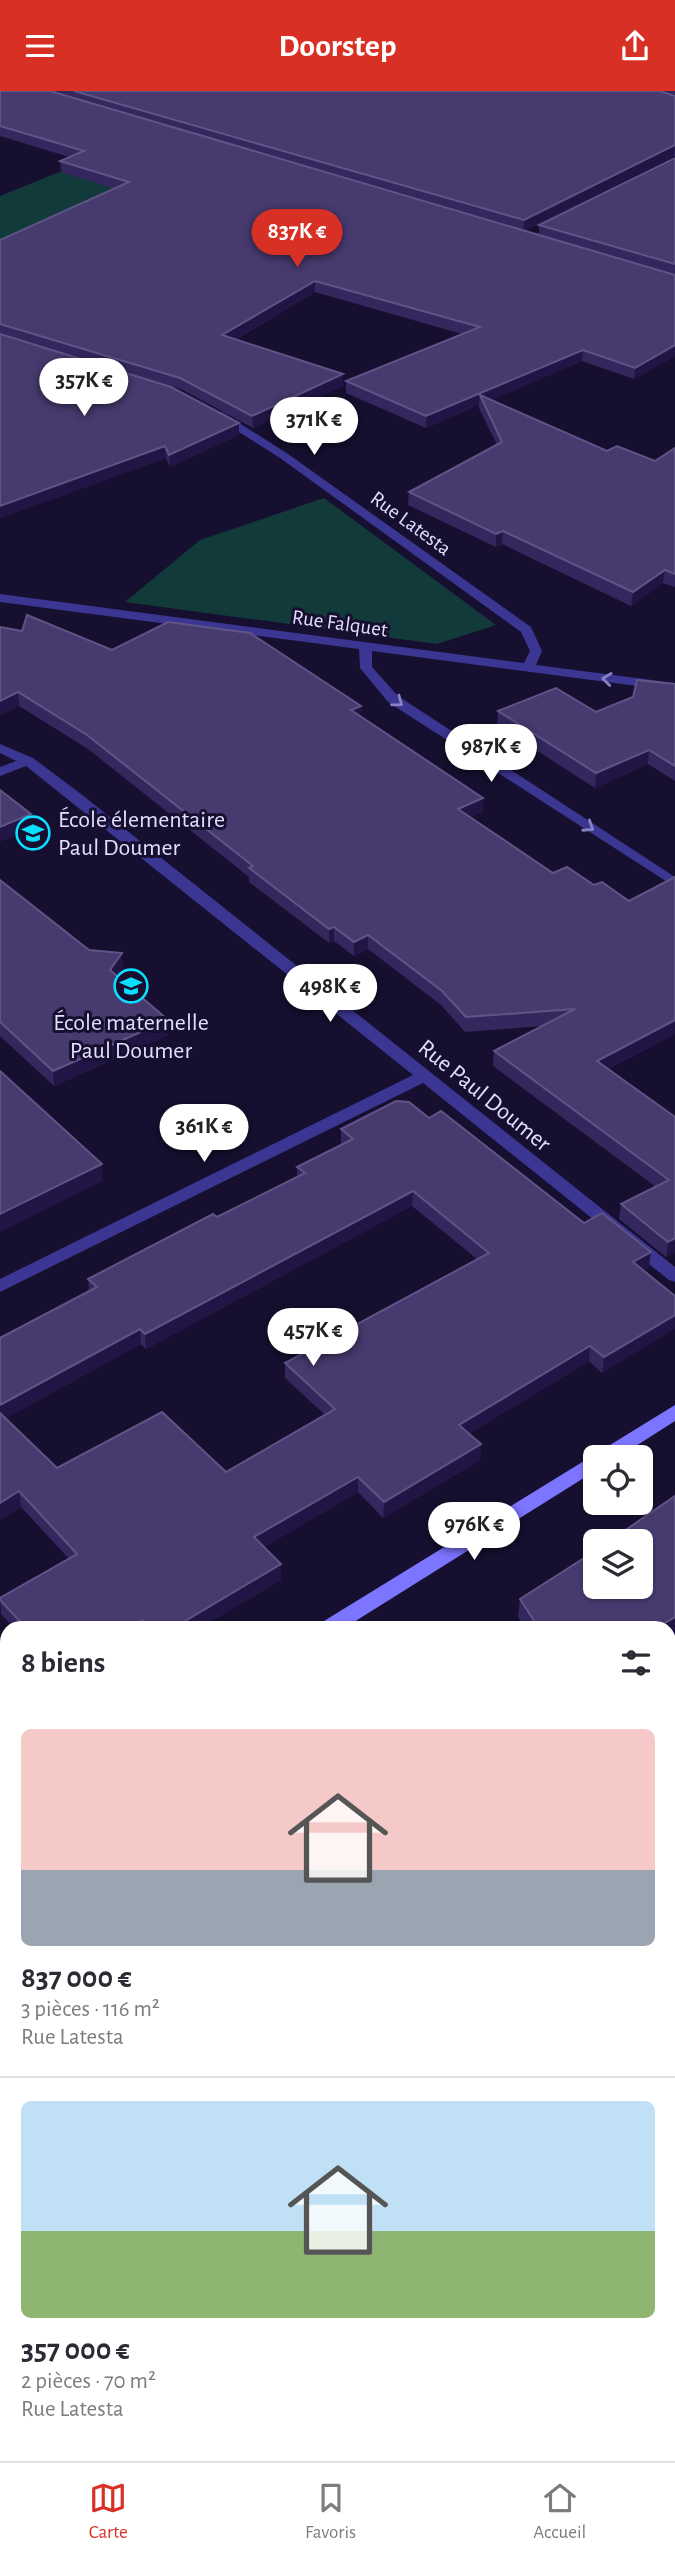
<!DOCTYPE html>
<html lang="fr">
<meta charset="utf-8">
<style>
body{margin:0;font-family:"Alegreya Sans",sans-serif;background:#f7f7f7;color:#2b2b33;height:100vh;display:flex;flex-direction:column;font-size:26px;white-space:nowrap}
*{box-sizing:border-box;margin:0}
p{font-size:23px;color:#7c7c81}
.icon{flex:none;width:38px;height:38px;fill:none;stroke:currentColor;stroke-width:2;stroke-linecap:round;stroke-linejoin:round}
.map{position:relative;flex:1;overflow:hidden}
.panel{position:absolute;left:0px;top:1530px;width:676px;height:842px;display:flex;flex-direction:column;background:#fff;border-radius:21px 21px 0 0;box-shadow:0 2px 5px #0004}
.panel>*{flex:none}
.buttons{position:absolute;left:583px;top:1354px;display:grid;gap:14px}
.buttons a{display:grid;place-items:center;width:70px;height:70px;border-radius:10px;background:#fff;box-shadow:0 2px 5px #0004;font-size:35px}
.price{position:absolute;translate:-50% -60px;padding:0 16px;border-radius:24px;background:#fff;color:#222;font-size:23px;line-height:46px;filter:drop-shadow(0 2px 4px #0008)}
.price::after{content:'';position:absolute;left:50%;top:42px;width:21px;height:16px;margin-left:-10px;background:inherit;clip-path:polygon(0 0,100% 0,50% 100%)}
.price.active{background:#d93025;color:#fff}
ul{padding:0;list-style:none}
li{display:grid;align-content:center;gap:14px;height:371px;padding:0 21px}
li+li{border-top:2px solid #e1e1e2}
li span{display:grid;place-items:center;height:217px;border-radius:10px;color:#555}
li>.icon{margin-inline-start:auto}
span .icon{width:126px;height:126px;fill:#fffc;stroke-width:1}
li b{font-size:30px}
h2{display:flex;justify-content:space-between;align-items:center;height:84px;padding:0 21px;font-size:30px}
header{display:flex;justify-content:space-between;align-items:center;height:91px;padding:0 21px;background:#d93025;color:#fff;font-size:32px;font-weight:700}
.menu{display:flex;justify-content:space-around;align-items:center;height:98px;border-top:2px solid #e1e1e2;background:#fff;font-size:19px;color:#7c7c81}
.menu a{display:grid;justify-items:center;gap:4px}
.menu .active{color:#d93025}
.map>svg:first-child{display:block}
</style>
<header><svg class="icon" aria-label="menu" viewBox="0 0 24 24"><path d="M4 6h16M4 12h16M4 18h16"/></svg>Doorstep<svg class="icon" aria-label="share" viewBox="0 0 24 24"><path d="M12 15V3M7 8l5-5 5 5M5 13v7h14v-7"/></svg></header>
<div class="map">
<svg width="675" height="2370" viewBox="0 0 675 2370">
<rect width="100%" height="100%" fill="#160f2f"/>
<g fill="#123a3a">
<polygon points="146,46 225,69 0,167 0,105"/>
<polygon points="324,407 496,534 437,553 125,511 200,449"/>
</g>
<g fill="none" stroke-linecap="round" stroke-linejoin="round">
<g fill="#3c3693" fill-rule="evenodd">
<polygon points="214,321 222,321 288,363 531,536 542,560 536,574 675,592 675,600 372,560 372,576 398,605 675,786 675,796 388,611 360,577 359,558 0,511 0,503 524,572 530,560 521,541 280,367 214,325"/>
<polygon points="0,653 33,667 81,703 675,1176 675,1191 669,1189 423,992 0,1201 0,1188 413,984 26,675 0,685 0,676 16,670 0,662"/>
<polygon points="0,1601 7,1603 7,1624 0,1622"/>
</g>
<g fill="#7c75ff" fill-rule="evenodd">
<polygon points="675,1314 675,1330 617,1367 595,1367 595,1380 346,1536 321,1536 324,1530"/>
<polygon points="7,1727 7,1748 0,1750 0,1729"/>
</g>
</g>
<g fill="#34275e" fill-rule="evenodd">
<polygon points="0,0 675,0 675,4 662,1 675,5 675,65 674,65 524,140 539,144 539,134 675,67 675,265 634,288 582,270 491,309 607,360 655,370 675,357 675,496 663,492 631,515 502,453 496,456 408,414 409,401 497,354 479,317 479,314 426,337 346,302 346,290 462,243 315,201 235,249 343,283 343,295 253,337 181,298 146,288 239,344 170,376 166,367 0,427 0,149 115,98 61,81 60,70 69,66 0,45"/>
<polygon points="0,536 112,559 361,615 360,625 483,707 483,721 471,726 675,943 608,978 675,1026 675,1161 666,1166 619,1128 621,1113 656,1096 493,975 494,960 542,935 465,941 441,914 368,858 354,865 334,850 329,852 249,791 249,786 88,658 19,615"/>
<polygon points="675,593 675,690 648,673 595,697 497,634 498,620 596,621"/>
<polygon points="0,789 89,859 123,877 117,885 168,944 54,995 0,945"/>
<path d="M 429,1027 L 649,1176 L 643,1180 L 602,1282 L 589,1270 L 469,1343 L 481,1353 L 480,1369 L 383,1427 L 358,1401 L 264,1456 L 281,1489 L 201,1536 L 13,1536 L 1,1523 L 0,1507 L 69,1468 L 21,1416 L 0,1429 L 0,1247 L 89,1200 L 88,1188 L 217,1126 L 297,1086 L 297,1076 L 341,1054 L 341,1038 ZM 412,1115 L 477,1168 L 285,1272 L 285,1287 L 325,1324 L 226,1381 L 57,1377 L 6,1327 L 141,1253 L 146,1258 Z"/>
<polygon points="520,1508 668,1536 525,1536 518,1526"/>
<polygon points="668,1651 675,1660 675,2132 668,2121"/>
<polygon points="675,2236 675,2370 669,2370 666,2364 668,2364 668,2239"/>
</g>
<g fill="#201544">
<polygon points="675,54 674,65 523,140 524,129"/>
<polygon points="315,190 315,201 222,256 222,244"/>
<polygon points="675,254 675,265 634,288 635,277"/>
<polygon points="583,259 582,270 484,313 480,304 479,314 426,337 426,325"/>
<polygon points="343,283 343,295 253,337 252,325"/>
<polygon points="239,332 239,344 170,376 169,364"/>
<polygon points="165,355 166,367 0,427 0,415"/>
<polygon points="503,440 502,453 496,456 496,443"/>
<polygon points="665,479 663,492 631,515 633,501"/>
<polygon points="18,601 19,615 0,625 0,610"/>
<polygon points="361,615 360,629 351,619"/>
<polygon points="649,659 648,673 595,697 596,682"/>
<polygon points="483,707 483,721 458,732 458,718"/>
<polygon points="31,723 32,737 0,751 0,736"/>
<polygon points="334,836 334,850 329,852 329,838"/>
<polygon points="368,844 368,858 354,865 354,851"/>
<polygon points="122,862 123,877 111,894 110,879"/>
<polygon points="168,929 168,944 54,995 53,980"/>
<polygon points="675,929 675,943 595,984 597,970"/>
<polygon points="102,1073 103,1090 0,1141 0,1123"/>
<polygon points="413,1100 412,1115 146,1258 145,1243"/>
<polygon points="675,1147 675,1161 666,1166 668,1151"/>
<polygon points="651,1161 649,1176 631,1187 633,1171"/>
<polygon points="675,1224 675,1238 602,1282 604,1266"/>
<polygon points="140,1238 141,1253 0,1331 0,1314"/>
<polygon points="590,1255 589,1270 459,1349 459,1334"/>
<polygon points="481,1353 480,1369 383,1427 384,1411"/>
<polygon points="358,1386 358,1401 255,1461 254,1446"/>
<polygon points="19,1400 21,1416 0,1429 0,1412"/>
<polygon points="281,1473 281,1489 201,1536 175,1536"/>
<polygon points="675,1526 675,1543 668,1547 668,1536 658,1536"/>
<polygon points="142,1529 143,1536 130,1536"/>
<polygon points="7,1931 7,1948 0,1953 0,1936"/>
</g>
<g fill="#473a6f" stroke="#5f5486" stroke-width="2">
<polygon points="0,0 50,0 675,184 675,254 635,277 583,259 426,325 346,290 480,236 315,190 222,244 343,283 252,325 180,287 0,233 0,149 129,91 60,70 84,60 0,35"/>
<polygon points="74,0 660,0 675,5 675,54 524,129"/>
<polygon points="675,67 675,173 539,134"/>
<polygon points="0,243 171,296 239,332 169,364 165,355 0,415"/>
<polygon points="480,304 607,360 617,355 655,370 675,357 675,483 665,479 633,501 503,440 496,443 409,401 502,351"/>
<polygon points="27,524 112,559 168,531 250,542 361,615 351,619 483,707 458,718 553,782 567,776 594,794 602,791 629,810 675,786 675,929 597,970 675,1026 675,1147 668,1151 621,1113 669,1089 494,960 575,918 466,926 442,900 368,844 354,851 334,836 329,838 249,777 253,775 87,644 18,601 0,610 0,536 22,540"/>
<polygon points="637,589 675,593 675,675 649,659 596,682 498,620 556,597 596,621 633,606"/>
<polygon points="0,699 31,723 0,736"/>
<polygon points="0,789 89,859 122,862 110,879 168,929 53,980 0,931"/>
<polygon points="0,980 102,1073 0,1123"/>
<polygon points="396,1010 409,1011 429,1027 441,1020 584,1132 602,1122 651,1161 633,1171 675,1205 675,1224 604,1266 590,1255 459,1334 481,1353 384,1411 358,1386 254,1446 281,1473 175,1536 149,1536 142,1529 130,1536 25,1536 0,1509 0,1507 77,1463 19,1400 0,1412 0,1322 57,1377 162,1321 226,1381 335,1318 285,1272 489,1162 413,1100 145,1243 140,1238 0,1314 0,1247 97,1196 88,1188 213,1123 217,1126 305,1082 297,1076 353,1048 341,1038"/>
<polygon points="675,1405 675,1526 658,1536 538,1536 520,1508 595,1460 595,1496 640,1496 640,1451 608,1451"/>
<polygon points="668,1651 675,1660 675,2110 668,2099"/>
<polygon points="7,1807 7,1931 0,1936 0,1811"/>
<polygon points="675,2236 675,2361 668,2349 668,2239"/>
<polygon points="429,2364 536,2364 538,2370 416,2370"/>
</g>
<defs><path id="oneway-chevron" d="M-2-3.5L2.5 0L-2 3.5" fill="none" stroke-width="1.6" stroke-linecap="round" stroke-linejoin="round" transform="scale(1.75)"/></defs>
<g stroke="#8782c4">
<use href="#oneway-chevron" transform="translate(607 588) rotate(-173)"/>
<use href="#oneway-chevron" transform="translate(398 611) rotate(37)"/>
<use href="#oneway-chevron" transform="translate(589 736) rotate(33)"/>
</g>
<defs>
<symbol id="school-ring" viewBox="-11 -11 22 22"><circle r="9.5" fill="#160f2f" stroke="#0adfff" stroke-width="1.5"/><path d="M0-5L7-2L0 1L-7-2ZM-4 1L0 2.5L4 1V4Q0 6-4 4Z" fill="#0adfff"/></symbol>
</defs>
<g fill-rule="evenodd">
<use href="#school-ring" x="14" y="723" width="38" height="38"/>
<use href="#school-ring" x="112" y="876" width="38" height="38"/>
</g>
<g text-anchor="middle" stroke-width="6" stroke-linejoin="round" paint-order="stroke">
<g font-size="21" fill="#e2deff" stroke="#160f2f">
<text transform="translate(411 432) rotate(36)" y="7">Rue Latesta</text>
<text transform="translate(340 532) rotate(8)" y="7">Rue Falquet</text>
</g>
<g font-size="24" fill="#e2deff" stroke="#160f2f" text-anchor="start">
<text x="58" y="736">École élementaire<tspan x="58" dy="28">Paul Doumer</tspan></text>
<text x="131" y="939" text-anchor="middle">École maternelle<tspan x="131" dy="28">Paul Doumer</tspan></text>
</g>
<g font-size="24" fill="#e2deff" stroke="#160f2f">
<text transform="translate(485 1004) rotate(39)" y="8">Rue Paul Doumer</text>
</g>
</g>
</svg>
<div class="buttons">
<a><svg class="icon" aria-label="locate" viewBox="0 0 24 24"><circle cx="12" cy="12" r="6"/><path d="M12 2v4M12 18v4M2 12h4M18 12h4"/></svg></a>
<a><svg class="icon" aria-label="layers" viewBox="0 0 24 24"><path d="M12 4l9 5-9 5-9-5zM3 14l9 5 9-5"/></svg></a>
</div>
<b class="price active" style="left:297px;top:178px">837K €</b>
<b class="price" style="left:84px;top:327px">357K €</b>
<b class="price" style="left:314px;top:366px">371K €</b>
<b class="price" style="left:491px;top:693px">987K €</b>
<b class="price" style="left:330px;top:933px">498K €</b>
<b class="price" style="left:204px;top:1073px">361K €</b>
<b class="price" style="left:313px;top:1277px">457K €</b>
<b class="price" style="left:474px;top:1471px">976K €</b>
<section class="panel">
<h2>8 biens<svg class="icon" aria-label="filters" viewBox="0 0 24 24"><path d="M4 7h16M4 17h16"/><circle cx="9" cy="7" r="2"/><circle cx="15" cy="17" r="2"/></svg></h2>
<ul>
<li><span style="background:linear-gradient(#f6c9c9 65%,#9aa5b1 0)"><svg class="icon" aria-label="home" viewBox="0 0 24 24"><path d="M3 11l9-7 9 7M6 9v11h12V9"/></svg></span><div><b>837 000 €</b><p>3 pièces · 116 m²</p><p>Rue Latesta</p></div></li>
<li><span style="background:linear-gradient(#bfe0f5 60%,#8fb573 0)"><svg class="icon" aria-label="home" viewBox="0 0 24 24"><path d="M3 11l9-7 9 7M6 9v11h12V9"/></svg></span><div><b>357 000 €</b><p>2 pièces · 70 m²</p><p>Rue Latesta</p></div></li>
</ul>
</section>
</div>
<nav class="menu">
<a class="active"><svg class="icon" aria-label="map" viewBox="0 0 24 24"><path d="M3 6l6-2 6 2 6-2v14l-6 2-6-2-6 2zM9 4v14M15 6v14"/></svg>Carte</a>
<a><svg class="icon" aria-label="saved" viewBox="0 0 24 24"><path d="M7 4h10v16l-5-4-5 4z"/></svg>Favoris</a>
<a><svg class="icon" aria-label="home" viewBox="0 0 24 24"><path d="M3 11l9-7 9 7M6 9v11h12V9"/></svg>Accueil</a>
</nav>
